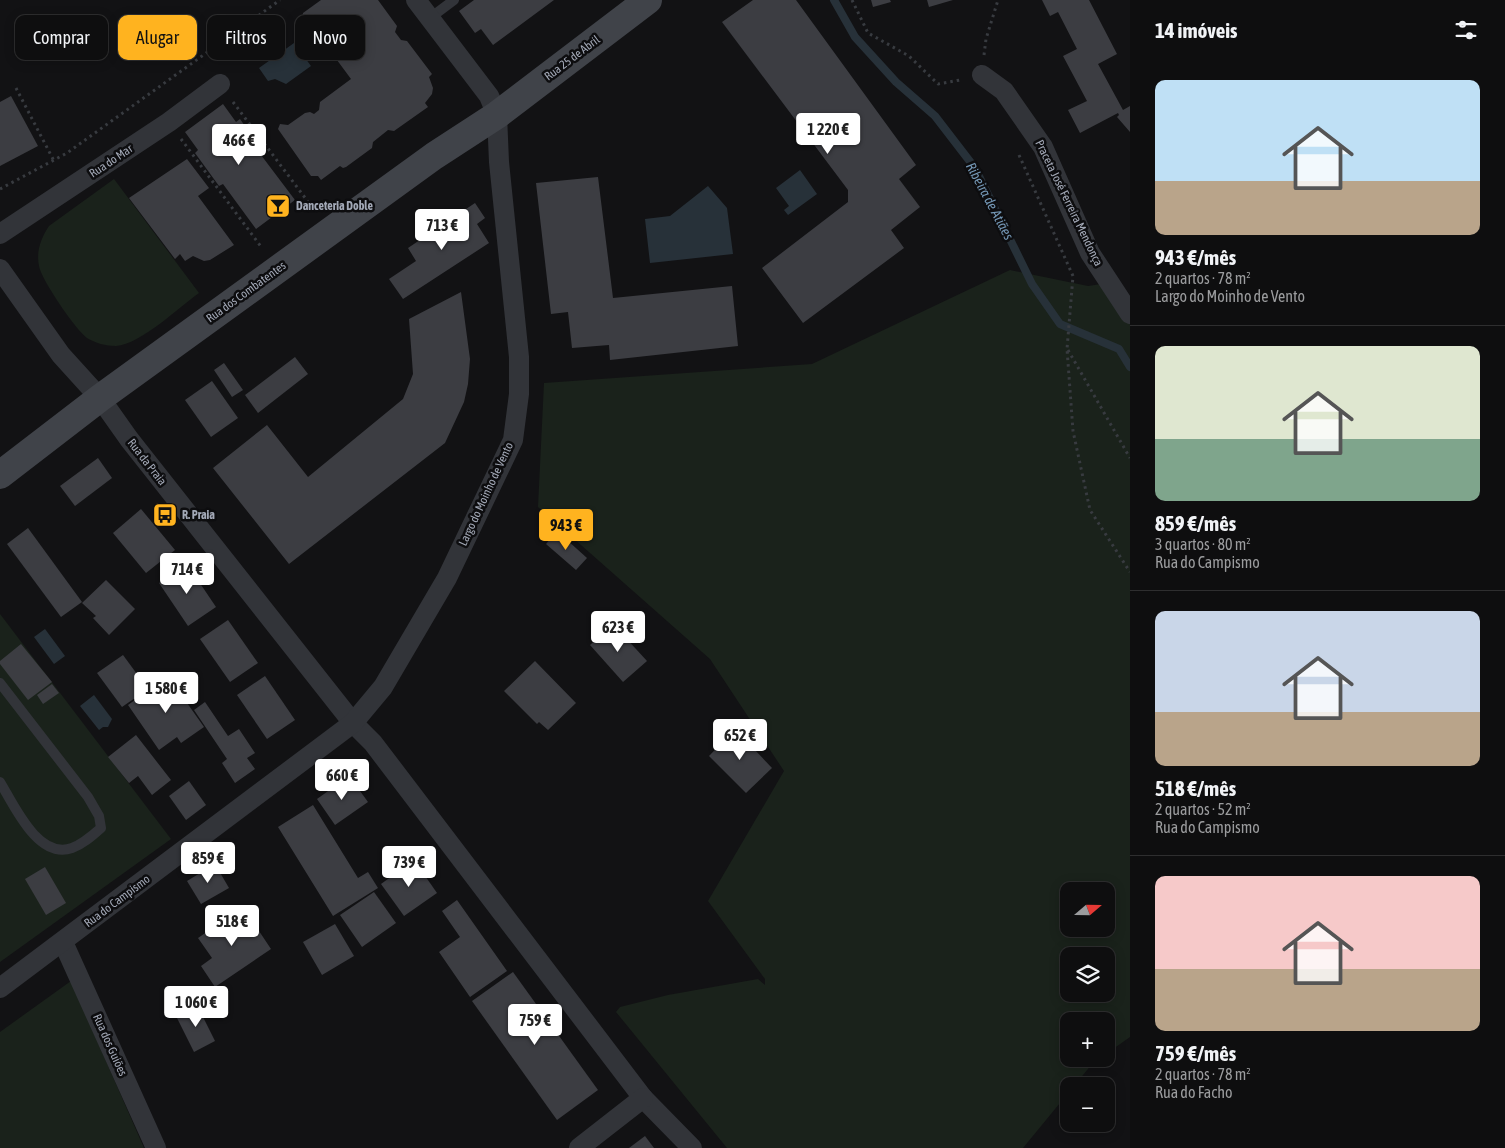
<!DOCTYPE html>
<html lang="pt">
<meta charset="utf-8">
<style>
body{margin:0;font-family:"Asap Condensed",sans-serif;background:#171718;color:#f1f3f6;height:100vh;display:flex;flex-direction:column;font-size:19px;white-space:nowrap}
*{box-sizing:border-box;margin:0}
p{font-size:16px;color:#9b9c9e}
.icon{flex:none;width:28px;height:28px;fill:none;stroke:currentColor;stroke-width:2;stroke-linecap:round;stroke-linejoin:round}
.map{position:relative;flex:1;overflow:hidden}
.sheet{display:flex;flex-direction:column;background:#0e0e0f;width:375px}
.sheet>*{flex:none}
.top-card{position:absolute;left:15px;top:15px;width:475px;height:45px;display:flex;gap:10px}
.needle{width:32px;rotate:70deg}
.buttons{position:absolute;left:1060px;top:882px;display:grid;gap:10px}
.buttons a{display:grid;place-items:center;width:55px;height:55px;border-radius:10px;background:#0e0e0f;box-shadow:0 2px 12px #0003,0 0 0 1px #2e2e2f;font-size:25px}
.price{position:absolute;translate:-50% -42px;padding:0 11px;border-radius:5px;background:#fff;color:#222;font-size:16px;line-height:32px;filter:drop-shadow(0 1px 2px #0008)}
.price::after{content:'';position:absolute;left:50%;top:30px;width:15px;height:11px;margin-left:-8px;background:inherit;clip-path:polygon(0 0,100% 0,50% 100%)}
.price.active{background:#ffb31f;color:#111}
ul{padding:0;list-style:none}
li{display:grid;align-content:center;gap:10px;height:265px;padding:0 25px}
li+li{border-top:1px solid #2e2e2f}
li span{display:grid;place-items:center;height:155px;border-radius:10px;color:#555}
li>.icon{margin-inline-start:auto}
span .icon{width:90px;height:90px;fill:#fffc;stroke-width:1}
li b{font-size:21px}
h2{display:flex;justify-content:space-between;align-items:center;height:60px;padding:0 25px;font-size:21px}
.chip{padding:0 18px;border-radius:10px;background:#0e0e0f;box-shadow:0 2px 12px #0003,0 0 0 1px #2e2e2f;font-size:18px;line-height:45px}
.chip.active{background:#ffb31f;color:#111}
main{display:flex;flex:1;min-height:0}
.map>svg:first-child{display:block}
</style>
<main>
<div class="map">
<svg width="1130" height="1148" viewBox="0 0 1130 1148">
<rect width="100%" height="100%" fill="#121214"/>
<g fill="#1a221b" fill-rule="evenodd">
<path d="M 114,179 L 199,293 C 178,308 141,344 116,346 C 106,346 95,343 87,338 C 75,329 41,279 39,266 C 36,251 41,238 49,226 Z"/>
<path d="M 1010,270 L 1088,286 L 1108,283 L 1130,320 L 1130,1037 L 1106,1054 L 1106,1021 L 1069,1021 L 1069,1059 L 1100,1059 L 1092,1064 L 1074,1086 L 1069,1086 L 1069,1092 L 1023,1148 L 727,1148 L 616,1012 L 620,1007 L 668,995 L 758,979 L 765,985 L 765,979 L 708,901 L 784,771 L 710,659 L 538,507 L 544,383 L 812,364 ZM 1069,891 L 1106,891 L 1106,929 L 1069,929 ZM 1069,956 L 1106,956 L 1106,994 L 1069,994 Z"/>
<polygon points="0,614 171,839 0,962"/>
<polygon points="71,981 144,1148 0,1148 0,1032"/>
</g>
<g fill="#273139">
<polygon points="294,43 311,66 286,84 275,79 268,81 259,68"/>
<polygon points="800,170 817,194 788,215 784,210 789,206 776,188"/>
<polygon points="708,186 727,208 733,254 650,263 645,219 670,216"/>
<polygon points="45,629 65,656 54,664 34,637"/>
<polygon points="94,695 112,719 108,727 103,727 99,730 80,706"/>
</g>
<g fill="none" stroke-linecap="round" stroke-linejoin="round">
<polyline stroke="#273139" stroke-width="8" points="834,0 855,37 896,82 935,116 975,168 1032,284 1060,324 1119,349 1130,367"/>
</g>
<g fill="#3c3d42">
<polygon points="321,0 378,0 397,26 395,32 401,40 407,41 432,74 429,77 433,88 432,94 425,103 428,107 394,131 388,130 373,142 372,148 346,167 343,168 340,166 321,180 318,176 311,176 278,129 280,124 288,125 305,113 310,112 314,114 319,110 320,102 351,79 334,56 333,50 336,47 332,41 323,40 310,23 306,23 302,20 303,13"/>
<polygon points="474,0 554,0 493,45 481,29 475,33 459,11"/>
<polygon points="753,0 796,0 916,165 899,179 920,207 891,230 904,248 803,323 762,268 848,202 848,190 722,22"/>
<polygon points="871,0 890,0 891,2 873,7"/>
<polygon points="927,0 953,0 929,7"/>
<polygon points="1042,0 1089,0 1117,54 1098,64 1123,110 1130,106 1130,132 1117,117 1119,115 1118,113 1080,133 1068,110 1087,101 1063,56 1077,49 1058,12 1050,16"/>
<polygon points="11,96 38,146 0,166 0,102"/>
<polygon points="223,104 236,122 240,119 264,153 261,155 295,200 256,229 223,184 219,186 195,153 198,150 185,132"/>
<polygon points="187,159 209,188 198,196 234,245 210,260 204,261 193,256 185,261 180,254 175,259 129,198"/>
<polygon points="598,177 613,298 732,286 738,346 610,360 609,345 572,348 568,312 551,314 536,183"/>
<polygon points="475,203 485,218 477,224 489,243 403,299 389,279 416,261 408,248"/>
<polygon points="461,292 470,359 468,384 464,402 445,443 289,564 213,468 267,425 308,477 403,399 413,374 409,319"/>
<polygon points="295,357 308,374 258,413 245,395"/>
<polygon points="224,363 243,390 232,397 214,370"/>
<polygon points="212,381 238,418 211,437 185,400"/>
<polygon points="98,458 112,478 75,506 60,486"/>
<polygon points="141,509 175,550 146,573 113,533"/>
<polygon points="28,528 82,602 61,617 7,544"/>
<polygon points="557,531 587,558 576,570 546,544"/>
<polygon points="187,564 216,607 188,626 159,583"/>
<polygon points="106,580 135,609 109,635 93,618 96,616 82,603"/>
<polygon points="228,620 258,663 230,682 200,639"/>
<polygon points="613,624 647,661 623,682 590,645"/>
<polygon points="21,644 52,682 28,700 0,664 0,661"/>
<polygon points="123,655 148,689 122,707 97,673"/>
<polygon points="535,661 576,703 548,730 539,722 537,724 504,691"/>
<polygon points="168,676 204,727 181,743 177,737 159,750 128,705"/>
<polygon points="265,676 295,720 267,739 237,695"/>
<polygon points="52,684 59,693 43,704 37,695"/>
<polygon points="205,702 228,736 239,729 255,753 247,758 255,769 235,783 222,763 227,759 194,710"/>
<polygon points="735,729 772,768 746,793 709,756"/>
<polygon points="136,735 171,780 152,795 138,776 129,783 108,757"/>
<polygon points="349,776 368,802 335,825 317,799"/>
<polygon points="189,781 206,805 186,820 169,796"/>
<polygon points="313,805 358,878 368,872 378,888 333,916 278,827"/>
<polygon points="414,860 437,893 404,916 381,884"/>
<polygon points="215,864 229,888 201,904 187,881"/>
<polygon points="45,867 66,903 46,915 25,879"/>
<polygon points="374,892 396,923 362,947 340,915"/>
<polygon points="457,900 507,971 470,997 439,952 460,937 442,911"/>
<polygon points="243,907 271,949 215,987 201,966 212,958 198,938"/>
<polygon points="335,924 354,956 322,975 303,942"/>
<polygon points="513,972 598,1090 557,1120 472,1001"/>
<polygon points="197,1005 215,1041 194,1052 176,1016"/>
<polygon points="645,1136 654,1148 629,1148"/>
</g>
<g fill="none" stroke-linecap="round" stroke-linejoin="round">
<g stroke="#383b40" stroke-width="3" stroke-dasharray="2.5 4" stroke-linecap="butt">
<polyline points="852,0 868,33 909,56 938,84 960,80"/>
<polyline points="984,55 986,39 998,0"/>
<polyline points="16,88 54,161"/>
<polyline points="233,102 315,211"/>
<polyline points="181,139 262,248"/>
<polyline points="1019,155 1073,276 1067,349 1073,431 1090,510 1130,572"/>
<polyline points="0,189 67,153 280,0"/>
<polyline points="1068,350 1130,458"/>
</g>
<g stroke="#323439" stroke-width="10">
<polyline points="430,18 454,0"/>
<path d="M 0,683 L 88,797 L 99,816 L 101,828 C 92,836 83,844 72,848 C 38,860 14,805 0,782"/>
</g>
<g stroke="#323439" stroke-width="20">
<polyline points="982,75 1004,91 1043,147 1090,253 1130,314"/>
<polyline points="0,234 169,122 220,84"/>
<polyline points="0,269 61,355 100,398 129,439 353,723 373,743 643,1098 692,1148"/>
<polyline points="63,942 156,1148"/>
<polyline points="0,988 353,723 383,687 447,578 513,440 519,394 519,357 499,162 497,115 489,96 416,0"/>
<polyline points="579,1148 643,1098"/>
</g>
<polyline stroke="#404349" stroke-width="28" points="0,475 100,398 434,156 497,115 648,0"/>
</g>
<defs>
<symbol id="bar-square" viewBox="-11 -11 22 22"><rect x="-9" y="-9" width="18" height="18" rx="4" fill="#ffb31f" stroke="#0d0d0f"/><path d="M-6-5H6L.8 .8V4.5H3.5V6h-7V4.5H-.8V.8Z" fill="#111"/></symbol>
<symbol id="bus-square" viewBox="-11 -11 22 22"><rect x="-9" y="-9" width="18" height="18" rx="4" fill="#ffb31f" stroke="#0d0d0f"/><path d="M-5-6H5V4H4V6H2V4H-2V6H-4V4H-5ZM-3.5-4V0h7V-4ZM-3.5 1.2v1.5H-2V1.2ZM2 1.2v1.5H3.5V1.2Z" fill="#111"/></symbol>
</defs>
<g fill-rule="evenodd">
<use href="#bar-square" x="264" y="192" width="28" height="28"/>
<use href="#bus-square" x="151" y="501" width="28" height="28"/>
</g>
<g text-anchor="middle" stroke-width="5" stroke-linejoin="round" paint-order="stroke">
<g font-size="12" fill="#a2a8b6" stroke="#0d0d0f">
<text transform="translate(572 58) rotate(-37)" y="4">Rua 25 de Abril</text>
<text transform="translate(111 161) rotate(-34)" y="4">Rua do Mar</text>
<text transform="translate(1069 203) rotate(64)" y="4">Praceta José Ferreira Mendonça</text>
<text transform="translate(246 292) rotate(-36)" y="4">Rua dos Combatentes</text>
<text transform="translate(147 462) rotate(52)" y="4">Rua da Praia</text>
<text transform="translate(486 494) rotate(-65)" y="4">Largo do Moinho de Vento</text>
<text transform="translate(117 901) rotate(-37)" y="4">Rua do Campismo</text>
<text transform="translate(110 1045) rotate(66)" y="4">Rua dos Guiões</text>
</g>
<g font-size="12" font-weight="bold" fill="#a2a8b6" stroke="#0d0d0f" text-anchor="start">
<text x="296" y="210">Danceteria Doble</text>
<text x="182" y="519">R. Praia</text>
</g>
<g font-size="14" font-style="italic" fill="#7497b5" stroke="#0d0d0f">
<text transform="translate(990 201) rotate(62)" y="5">Ribeira de Atiães</text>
</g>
</g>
</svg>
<div class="buttons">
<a><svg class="needle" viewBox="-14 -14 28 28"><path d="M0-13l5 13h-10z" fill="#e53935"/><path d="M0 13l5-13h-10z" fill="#9b9c9e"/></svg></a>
<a><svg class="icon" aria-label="layers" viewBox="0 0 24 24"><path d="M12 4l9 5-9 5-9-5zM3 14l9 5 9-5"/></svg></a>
<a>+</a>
<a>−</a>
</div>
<b class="price" style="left:828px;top:155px">1 220 €</b>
<b class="price" style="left:239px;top:166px">466 €</b>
<b class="price" style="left:442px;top:251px">713 €</b>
<b class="price active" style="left:566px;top:551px">943 €</b>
<b class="price" style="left:187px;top:595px">714 €</b>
<b class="price" style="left:618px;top:653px">623 €</b>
<b class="price" style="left:166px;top:714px">1 580 €</b>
<b class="price" style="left:740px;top:761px">652 €</b>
<b class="price" style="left:342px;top:801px">660 €</b>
<b class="price" style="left:208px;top:884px">859 €</b>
<b class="price" style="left:409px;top:888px">739 €</b>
<b class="price" style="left:232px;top:947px">518 €</b>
<b class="price" style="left:196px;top:1028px">1 060 €</b>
<b class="price" style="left:535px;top:1046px">759 €</b>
<div class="top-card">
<a class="chip">Comprar</a>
<a class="chip active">Alugar</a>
<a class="chip">Filtros</a>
<a class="chip">Novo</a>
</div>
</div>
<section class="sheet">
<h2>14 imóveis<svg class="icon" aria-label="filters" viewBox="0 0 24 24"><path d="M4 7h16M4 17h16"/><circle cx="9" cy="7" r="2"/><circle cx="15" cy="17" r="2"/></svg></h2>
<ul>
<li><span style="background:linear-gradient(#bfe0f5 65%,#b9a48a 0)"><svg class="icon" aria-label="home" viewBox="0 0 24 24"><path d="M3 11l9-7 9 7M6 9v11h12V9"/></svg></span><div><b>943 €/mês</b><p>2 quartos · 78 m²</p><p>Largo do Moinho de Vento</p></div></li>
<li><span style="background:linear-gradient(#dfe7d0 60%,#7fa58c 0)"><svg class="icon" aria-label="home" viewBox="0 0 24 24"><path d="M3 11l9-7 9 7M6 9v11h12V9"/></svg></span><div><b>859 €/mês</b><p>3 quartos · 80 m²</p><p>Rua do Campismo</p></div></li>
<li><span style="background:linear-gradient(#c9d6e8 65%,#b9a48a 0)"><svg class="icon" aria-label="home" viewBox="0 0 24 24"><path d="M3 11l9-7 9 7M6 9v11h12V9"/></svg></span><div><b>518 €/mês</b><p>2 quartos · 52 m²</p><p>Rua do Campismo</p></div></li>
<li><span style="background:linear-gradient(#f6c9c9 60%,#b9a48a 0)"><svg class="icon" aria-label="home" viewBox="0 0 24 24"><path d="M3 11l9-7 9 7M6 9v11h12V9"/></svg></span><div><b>759 €/mês</b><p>2 quartos · 78 m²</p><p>Rua do Facho</p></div></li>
</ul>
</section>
</main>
